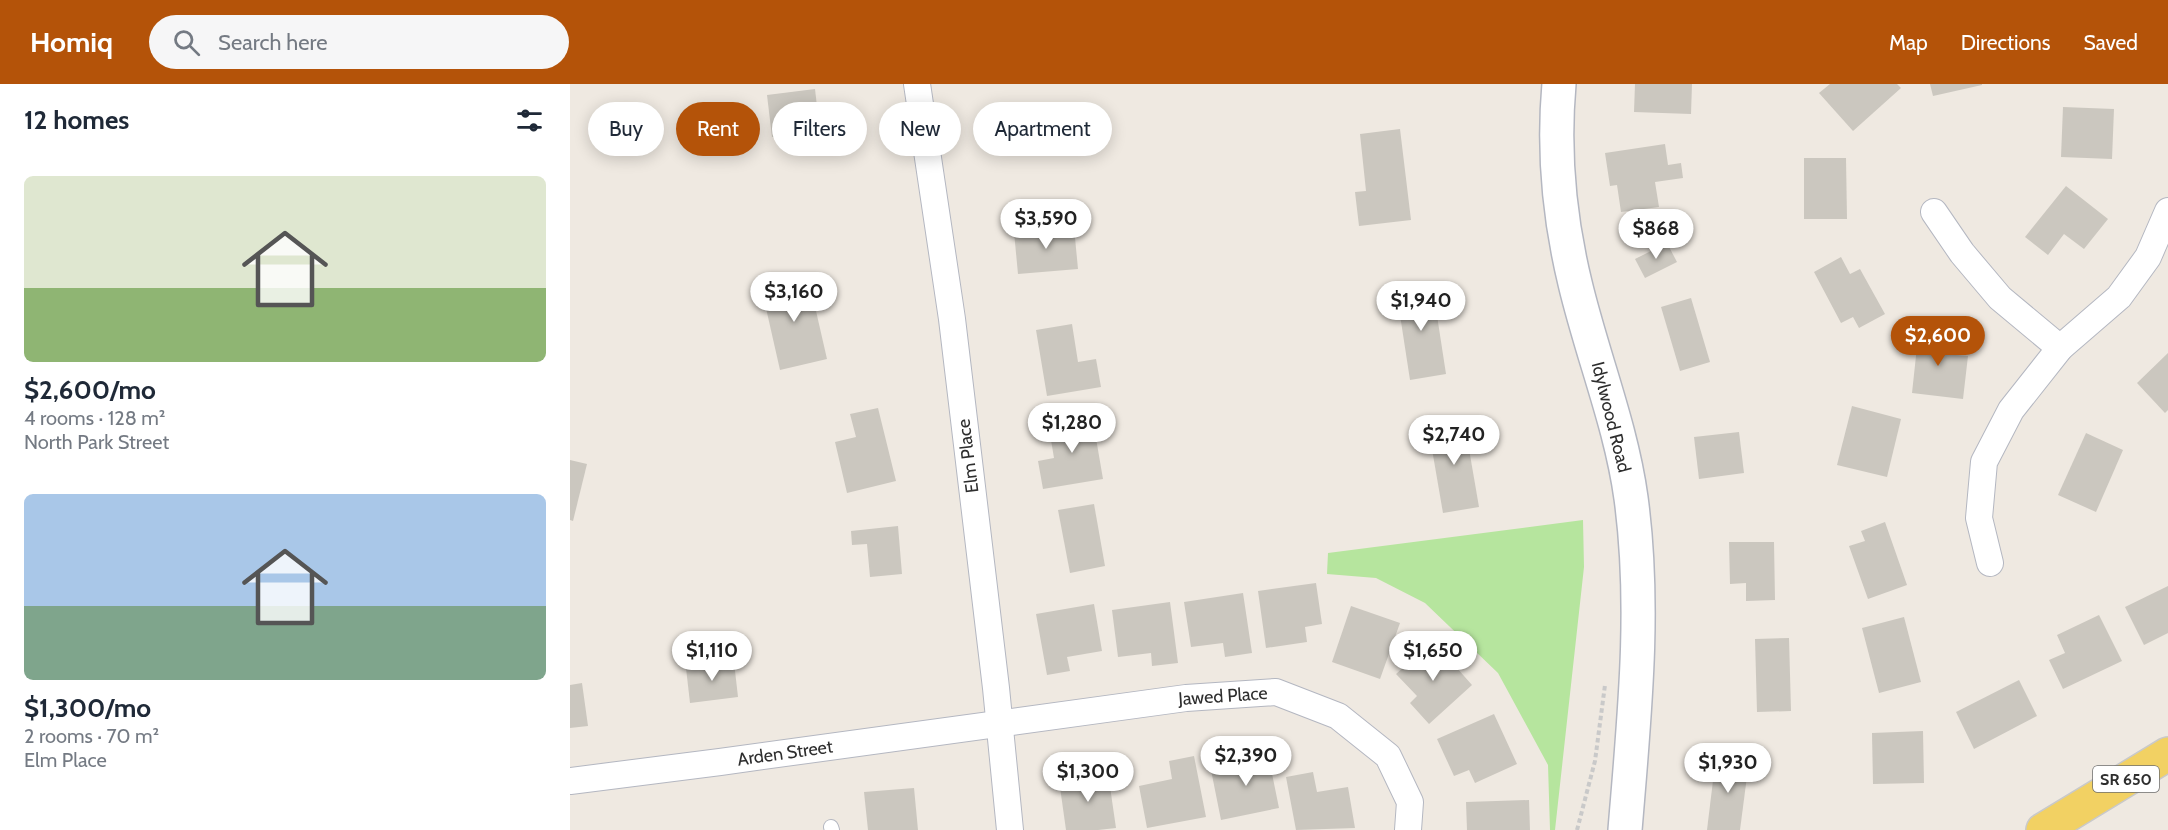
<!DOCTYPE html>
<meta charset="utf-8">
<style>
body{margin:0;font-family:Cabin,sans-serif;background:#f6f6f7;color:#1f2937;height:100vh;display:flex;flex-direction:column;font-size:22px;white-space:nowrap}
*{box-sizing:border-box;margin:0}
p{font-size:20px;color:#747a83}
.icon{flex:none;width:33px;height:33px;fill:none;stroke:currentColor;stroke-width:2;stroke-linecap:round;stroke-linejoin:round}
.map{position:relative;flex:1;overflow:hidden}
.sheet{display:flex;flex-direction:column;background:#fff;width:570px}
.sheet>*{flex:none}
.banner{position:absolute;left:18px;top:18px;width:570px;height:54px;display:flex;gap:12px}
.price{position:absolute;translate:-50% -51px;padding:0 14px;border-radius:21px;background:#fff;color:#222;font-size:20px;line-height:39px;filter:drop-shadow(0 2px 3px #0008)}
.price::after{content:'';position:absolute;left:50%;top:36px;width:18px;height:14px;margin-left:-9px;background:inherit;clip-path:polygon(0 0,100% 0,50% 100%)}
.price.current{background:#b45309;color:#fff}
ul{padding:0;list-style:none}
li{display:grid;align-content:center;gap:12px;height:318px;padding:0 24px}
li span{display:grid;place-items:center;height:186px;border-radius:9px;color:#555}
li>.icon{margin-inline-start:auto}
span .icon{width:108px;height:108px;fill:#fffc;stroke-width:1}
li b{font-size:26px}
h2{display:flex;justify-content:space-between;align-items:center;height:72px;padding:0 24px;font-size:26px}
.tag{padding:0 21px;border-radius:27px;background:#fff;box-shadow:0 3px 15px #0003;font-size:21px;line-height:54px}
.tag.current{background:#b45309;color:#fff}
header{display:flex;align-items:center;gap:36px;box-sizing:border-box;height:84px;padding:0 30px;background:#b45309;color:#fff}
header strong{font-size:28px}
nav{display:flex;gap:33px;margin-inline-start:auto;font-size:21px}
.search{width:420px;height:54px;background:#f6f6f7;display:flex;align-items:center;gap:15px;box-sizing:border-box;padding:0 21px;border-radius:33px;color:#747a83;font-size:22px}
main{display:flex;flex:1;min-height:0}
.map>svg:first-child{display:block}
</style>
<header>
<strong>Homiq</strong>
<div class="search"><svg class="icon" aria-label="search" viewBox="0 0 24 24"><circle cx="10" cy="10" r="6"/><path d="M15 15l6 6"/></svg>Search here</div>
<nav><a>Map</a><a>Directions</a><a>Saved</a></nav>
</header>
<main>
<section class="sheet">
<h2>12 homes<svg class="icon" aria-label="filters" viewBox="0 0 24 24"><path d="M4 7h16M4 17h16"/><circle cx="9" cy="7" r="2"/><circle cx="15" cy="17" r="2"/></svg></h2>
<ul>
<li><span style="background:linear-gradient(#dfe7d0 60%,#8fb573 0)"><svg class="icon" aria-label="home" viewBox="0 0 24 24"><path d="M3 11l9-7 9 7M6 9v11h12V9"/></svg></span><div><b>$2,600/mo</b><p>4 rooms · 128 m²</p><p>North Park Street</p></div></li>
<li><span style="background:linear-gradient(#a9c7e8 60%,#7fa58c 0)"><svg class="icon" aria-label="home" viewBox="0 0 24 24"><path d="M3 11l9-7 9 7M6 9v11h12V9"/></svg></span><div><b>$1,300/mo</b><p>2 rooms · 70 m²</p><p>Elm Place</p></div></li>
</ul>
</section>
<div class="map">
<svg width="1598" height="746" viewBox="0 0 1598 746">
<rect width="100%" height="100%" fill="#efe9e1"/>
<polygon fill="#b6e59e" points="1013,436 1014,483 985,746 980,746 978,681 928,589 855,519 806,494 757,490 758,469"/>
<g fill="#cbc7bf">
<polygon points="1065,0 1122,0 1121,30 1064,28"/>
<polygon points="1260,0 1327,0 1331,4 1283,47 1249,9"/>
<polygon points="1360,0 1412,0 1412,1 1363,12"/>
<polygon points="245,5 250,48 202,53 197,11"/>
<polygon points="1493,23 1544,25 1542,75 1491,73"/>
<polygon points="830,45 841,136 789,142 785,108 796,107 790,50"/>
<polygon points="1095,60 1098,81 1111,79 1113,94 1085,98 1089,123 1051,128 1047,101 1040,102 1035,69"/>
<polygon points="1234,74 1276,74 1277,135 1234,135"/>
<polygon points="1496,102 1538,135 1514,165 1494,150 1478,171 1455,153"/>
<polygon points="504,143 508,185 448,190 444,148"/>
<polygon points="1097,159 1107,178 1075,194 1065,175"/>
<polygon points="1271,173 1280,190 1290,185 1315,230 1289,244 1283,233 1271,239 1244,188"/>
<polygon points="238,192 257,275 210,286 191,202"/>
<polygon points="862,199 876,290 840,296 826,205"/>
<polygon points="1121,214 1140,278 1110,287 1091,223"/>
<polygon points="502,240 508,278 526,275 531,303 477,312 466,246"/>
<polygon points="1349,244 1376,247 1374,270 1398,272 1393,315 1342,309"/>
<polygon points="1598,269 1598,326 1595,329 1567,299"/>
<polygon points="1282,322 1331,335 1317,393 1267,381"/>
<polygon points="308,324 326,397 277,409 265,358 286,353 280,330"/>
<polygon points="522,331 533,395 473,405 468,377 484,374 478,338"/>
<polygon points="894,336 909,423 873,429 858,342"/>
<polygon points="1169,348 1174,389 1129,395 1124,353"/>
<polygon points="1516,349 1553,366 1526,428 1488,411"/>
<polygon points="0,376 17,380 3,437 0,436"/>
<polygon points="524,420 535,482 500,489 488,426"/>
<polygon points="1315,438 1337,501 1298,515 1279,462 1295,457 1291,447"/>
<polygon points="328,442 332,490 300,493 297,460 282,461 281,447"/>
<polygon points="1159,458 1204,458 1205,516 1176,517 1176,499 1160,500"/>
<polygon points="746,499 752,540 735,543 737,558 696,564 688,507"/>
<polygon points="1598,502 1598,549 1574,561 1555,523"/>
<polygon points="673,509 682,569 655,573 653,559 621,563 614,518"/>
<polygon points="600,518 608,579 582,582 581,569 548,573 542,526"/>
<polygon points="524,520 532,567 497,573 500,587 477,591 466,530"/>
<polygon points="781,522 830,539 810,595 762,578"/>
<polygon points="1529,531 1552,577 1493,605 1479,576 1495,569 1487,551"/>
<polygon points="1334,533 1351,598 1309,609 1292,544"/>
<polygon points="1219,554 1221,627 1187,628 1185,555"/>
<polygon points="863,557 902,601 859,640 840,619 847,612 826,590"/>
<polygon points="164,578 168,613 120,619 116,584"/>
<polygon points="1449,596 1467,632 1404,665 1386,628"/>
<polygon points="12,599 18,642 0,644 0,601"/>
<polygon points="924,630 947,680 905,699 899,686 884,692 867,655"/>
<polygon points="1353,647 1354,699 1303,700 1302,649"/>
<polygon points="697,665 709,724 651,736 641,686 674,679 672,670"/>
<polygon points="624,672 636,733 577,744 569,702 602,695 599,677"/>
<polygon points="1146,672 1179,677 1170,746 1137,746"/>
<polygon points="743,688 747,708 778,703 785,744 726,746 716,693"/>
<polygon points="538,689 546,744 528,746 496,746 489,696"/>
<polygon points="344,704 348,746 298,746 294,708"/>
<polygon points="959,716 960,746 897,746 896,718"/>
</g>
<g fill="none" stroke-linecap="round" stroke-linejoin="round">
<defs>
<polyline id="service" points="261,743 262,746"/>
<g id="minor">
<polyline points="347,0 382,235 426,604 440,746"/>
<polyline points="1364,128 1392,169 1430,214 1490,264"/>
<polyline points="1420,479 1409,434 1414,378 1441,326 1490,264 1549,213 1578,173 1598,127"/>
<polyline points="0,697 150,678 616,614 706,608 768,632 818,672 840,718 838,746"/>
</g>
<path id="secondary" d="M 989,0 C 983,67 989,133 1005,199 C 1022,271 1051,341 1061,414 C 1076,524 1064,636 1055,746"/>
<polyline id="primary" points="1473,746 1598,670"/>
</defs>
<use href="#service" stroke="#b4b7c1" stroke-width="16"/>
<use href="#minor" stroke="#b4b7c1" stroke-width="28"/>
<use href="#secondary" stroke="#b4b7c1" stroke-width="36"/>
<use href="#primary" stroke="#c9c9c9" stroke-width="36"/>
<polyline stroke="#c9c9c9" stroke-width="4" stroke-dasharray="4.5 3" stroke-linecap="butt" points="1007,746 1025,677 1035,601"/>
<use href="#service" stroke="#fff" stroke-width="14"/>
<use href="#minor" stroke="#fff" stroke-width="26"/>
<use href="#secondary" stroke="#fff" stroke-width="33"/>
<use href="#primary" stroke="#f2d163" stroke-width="33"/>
</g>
<g text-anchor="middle" stroke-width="5" stroke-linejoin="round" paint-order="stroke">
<rect fill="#fff" stroke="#6d6d6d" stroke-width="1.5" x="1523" y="682" width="66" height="26" rx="4.5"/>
<g font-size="16" font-weight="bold" fill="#2e2e2e">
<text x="1556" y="701">SR 650</text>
</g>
<g font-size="18" fill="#2e2e2e" stroke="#fff">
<text transform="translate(1041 333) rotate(76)" y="6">Idylwood Road</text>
<text transform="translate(398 372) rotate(-97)" y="6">Elm Place</text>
<text transform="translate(653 612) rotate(-4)" y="6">Jawed Place</text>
<text transform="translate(215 669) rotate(-8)" y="6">Arden Street</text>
</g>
</g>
</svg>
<b class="price" style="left:476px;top:166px">$3,590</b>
<b class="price" style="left:1086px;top:176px">$868</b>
<b class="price" style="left:224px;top:239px">$3,160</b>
<b class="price" style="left:851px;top:248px">$1,940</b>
<b class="price current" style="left:1368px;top:283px">$2,600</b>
<b class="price" style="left:502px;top:370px">$1,280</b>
<b class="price" style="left:884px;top:382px">$2,740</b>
<b class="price" style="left:142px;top:598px">$1,110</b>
<b class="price" style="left:863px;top:598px">$1,650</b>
<b class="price" style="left:676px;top:703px">$2,390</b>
<b class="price" style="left:1158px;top:710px">$1,930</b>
<b class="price" style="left:518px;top:719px">$1,300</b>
<div class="banner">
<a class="tag">Buy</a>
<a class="tag current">Rent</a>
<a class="tag">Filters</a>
<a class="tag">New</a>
<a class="tag">Apartment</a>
</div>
</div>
</main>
